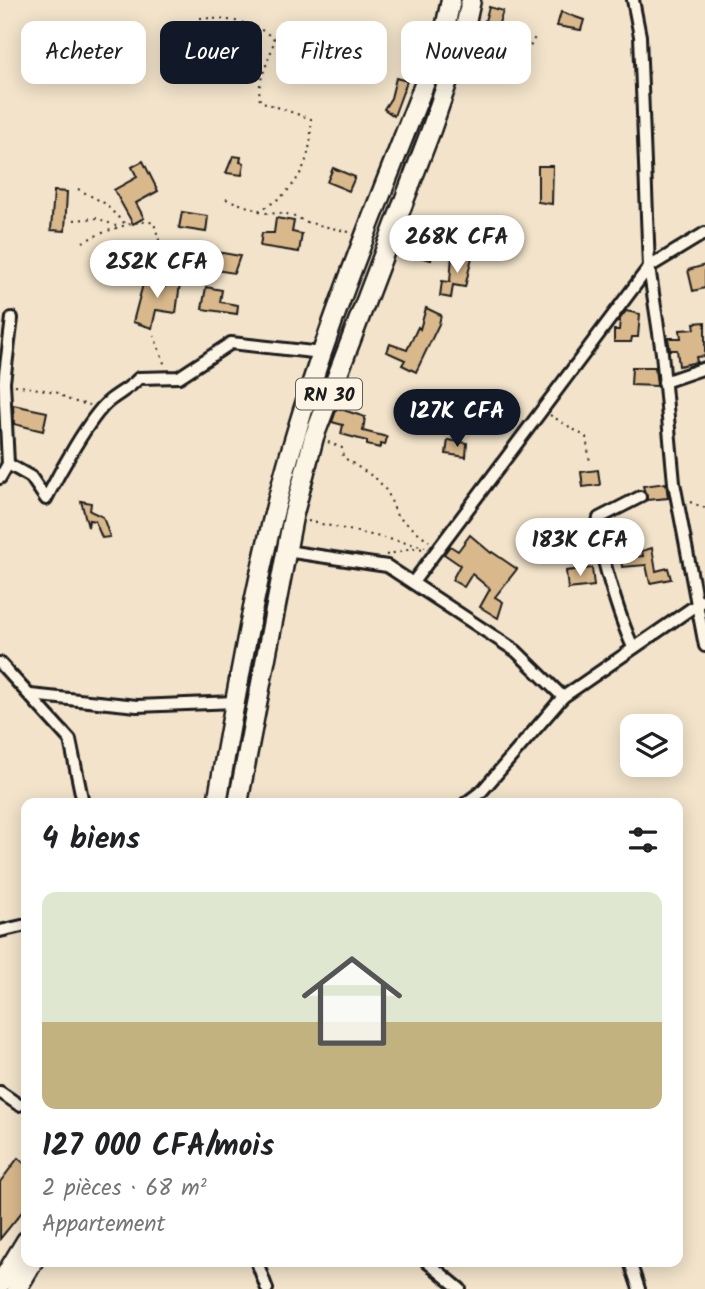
<!DOCTYPE html>
<html lang="fr">
<meta charset="utf-8">
<style>
body{margin:0;font-family:Kalam,sans-serif;background:#f6f6f6;color:#202124;height:100vh;display:flex;flex-direction:column;font-size:26px;white-space:nowrap}
*{box-sizing:border-box;margin:0}
p{font-size:23px;color:#757577}
.icon{flex:none;width:38px;height:38px;fill:none;stroke:currentColor;stroke-width:2;stroke-linecap:round;stroke-linejoin:round}
.map{position:relative;flex:1;overflow:hidden}
.drawer{position:absolute;left:21px;top:798px;width:662px;height:469px;display:flex;flex-direction:column;background:#fff;border-radius:14px;box-shadow:0 4px 18px #0003}
.drawer>*{flex:none}
.banner{position:absolute;left:21px;top:21px;width:663px;height:63px;display:flex;gap:14px}
.fabs{position:absolute;left:620px;top:714px;display:grid;gap:14px}
.fabs a{display:grid;place-items:center;width:63px;height:63px;border-radius:14px;background:#fff;box-shadow:0 4px 18px #0003;font-size:35px}
.price{position:absolute;translate:-50% -60px;padding:0 16px;border-radius:24px;background:#fff;color:#222;font-size:23px;line-height:46px;filter:drop-shadow(0 2px 4px #0008)}
.price::after{content:'';position:absolute;left:50%;top:42px;width:21px;height:16px;margin-left:-10px;background:inherit;clip-path:polygon(0 0,100% 0,50% 100%)}
.price.active{background:#111827;color:#fff}
ul{padding:0;list-style:none}
li{display:grid;align-content:center;gap:14px;height:371px;padding:0 21px}
li+li{border-top:2px solid #e0e0e0}
li span{display:grid;place-items:center;height:217px;border-radius:14px;color:#555}
li>.icon{margin-inline-start:auto}
span .icon{width:126px;height:126px;fill:#fffc;stroke-width:1}
li b{font-size:30px}
h2{display:flex;justify-content:space-between;align-items:center;height:84px;padding:0 21px;font-size:30px}
.pill{padding:0 24px;border-radius:14px;background:#fff;box-shadow:0 4px 18px #0003;font-size:24px;line-height:63px}
.pill.active{background:#111827;color:#fff}
.map>svg:first-child{display:block}
</style>
<div class="map">
<svg width="705" height="1289" viewBox="0 0 705 1289">
<rect width="100%" height="100%" fill="#f2e3ca"/>
<filter id="ink" filterUnits="userSpaceOnUse"><feTurbulence type="fractalNoise" baseFrequency=".0143" numOctaves="2"/><feDisplacementMap in="SourceGraphic" scale="14" xChannelSelector="R" yChannelSelector="G"/><feConvolveMatrix kernelMatrix="1 2 1 2 8 2 1 2 1" color-interpolation-filters="sRGB"/></filter>
<g filter="url(#ink)">
<g fill="#d9b88c" stroke="#1c1c1c" stroke-width="2">
<polygon points="489,7 503,11 495,35 482,31"/>
<polygon points="561,12 584,20 581,30 557,26"/>
<polygon points="480,53 513,60 509,77 476,70"/>
<polygon points="226,56 253,63 251,78 222,70"/>
<polygon points="396,78 407,81 394,116 384,109 391,98"/>
<polygon points="233,156 241,157 240,162 244,163 242,175 226,173"/>
<polygon points="143,161 158,191 136,203 144,218 133,224 114,190 137,177 132,167"/>
<polygon points="538,166 553,166 552,204 538,202"/>
<polygon points="333,168 355,177 349,191 327,182"/>
<polygon points="54,191 67,192 65,231 51,230"/>
<polygon points="182,212 208,216 206,232 179,228"/>
<polygon points="276,218 294,221 292,232 302,234 299,252 260,246 262,233 274,233"/>
<polygon points="425,219 441,223 431,260 415,256"/>
<polygon points="217,252 240,256 234,273 215,270"/>
<polygon points="452,255 472,257 465,287 453,285 451,298 440,296 442,281 450,282"/>
<polygon points="705,265 705,288 693,291 688,270"/>
<polygon points="167,274 181,276 176,313 156,310 152,328 133,322 143,284 165,287"/>
<polygon points="206,287 222,290 220,302 238,305 237,314 202,309"/>
<polygon points="426,308 441,315 439,324 416,372 402,365 405,360 387,352 390,344 407,350 418,327 420,329"/>
<polygon points="626,311 640,314 638,337 632,337 631,342 614,342 614,330 619,330 620,319"/>
<polygon points="705,322 705,356 696,357 697,362 679,366 677,350 670,350 668,338 681,338 680,330 695,329 694,323"/>
<polygon points="632,367 655,367 657,386 631,385"/>
<polygon points="13,405 47,412 43,431 14,424"/>
<polygon points="337,408 365,417 363,431 387,437 385,445 381,444 380,448 367,445 367,441 341,434 343,425 332,422"/>
<polygon points="448,440 467,443 466,457 446,454"/>
<polygon points="598,470 600,485 583,487 581,472"/>
<polygon points="666,483 668,498 647,500 643,486"/>
<polygon points="81,501 91,503 90,511 103,517 110,537 102,538 95,521 89,520 88,527"/>
<polygon points="470,535 491,553 492,552 517,569 495,597 503,602 498,618 480,607 490,589 472,574 464,587 452,580 460,565 444,554 450,546 458,551"/>
<polygon points="652,548 656,571 668,568 671,579 650,583 646,565 622,567 621,558 643,556 642,551"/>
<polygon points="592,568 594,586 568,589 566,571"/>
<polygon points="18,1158 26,1165 26,1207 0,1239 0,1182"/>
</g>
<g fill="none" stroke-linecap="round" stroke-linejoin="round">
<defs>
<g id="street">
<polyline points="633,0 640,36 649,267 662,353 674,483 705,646"/>
<polyline points="664,382 705,368"/>
<path d="M 8,464 L 31,477 L 46,499 C 58,475 90,416 109,401 C 119,393 130,388 139,378 L 179,377 L 231,343 L 322,353"/>
<polyline points="0,478 8,464 4,382 12,318"/>
<polyline points="286,551 387,566 516,651 563,697"/>
<polyline points="414,581 649,267 705,233"/>
<path d="M 633,647 C 623,626 592,536 599,518 L 640,497"/>
<polyline points="0,663 70,740 83,803"/>
<polyline points="30,695 137,706 235,702"/>
<polyline points="466,803 482,791 563,697 705,599"/>
<polyline points="0,931 26,925"/>
<polyline points="0,1092 19,1105"/>
<polyline points="257,1262 267,1289"/>
<polyline points="427,1262 460,1289"/>
<polyline points="630,1262 639,1289"/>
</g>
<g id="primary">
<path d="M 217,803 C 239,679 260,551 297,430 C 337,296 394,165 444,33 L 451,0"/>
<polyline points="238,803 293,517 314,437 431,130 463,37 471,0"/>
<polyline points="0,1284 26,1241"/>
<polyline points="17,1289 33,1262"/>
</g>
</defs>
<use href="#street" stroke="#1c1c1c" stroke-width="16"/>
<use href="#primary" stroke="#1c1c1c" stroke-width="23"/>
<g stroke="#1c1c1c" stroke-width="2" stroke-dasharray="2 5" stroke-linecap="butt">
<path d="M 200,18 C 226,19 253,20 274,39 C 271,61 256,78 260,101 L 311,119 C 313,161 297,193 258,211"/>
<polyline points="275,38 282,35 337,40"/>
<polyline points="478,39 519,51 529,49 536,35"/>
<polyline points="78,189 104,203 126,225"/>
<polyline points="226,199 265,213 287,214 310,223 349,232"/>
<polyline points="74,220 97,218 116,226"/>
<path d="M 83,242 C 97,234 140,217 154,223 L 159,240 L 154,272"/>
<polyline points="154,335 165,366"/>
<polyline points="15,385 56,392 71,401 90,405"/>
<polyline points="550,415 586,437 590,462"/>
<polyline points="328,442 342,448 343,457 378,480 388,493 397,516 429,541"/>
<polyline points="690,502 705,508"/>
<polyline points="308,521 425,547"/>
<polyline points="386,555 412,548 425,549"/>
</g>
<use href="#street" stroke="#fcf5e5" stroke-width="10"/>
<use href="#primary" stroke="#fcf5e5" stroke-width="18"/>
</g>
</g>
<g text-anchor="middle" stroke-width="5" stroke-linejoin="round" paint-order="stroke">
<rect fill="#fcf5e5" stroke="#5f5d58" stroke-width="2" x="296" y="378.5" width="66" height="31" rx="5"/>
<g font-size="19" font-weight="bold" fill="#1c1c1c">
<text x="329" y="401">RN 30</text>
</g>
</g>
</svg>
<div class="fabs">
<a><svg class="icon" aria-label="layers" viewBox="0 0 24 24"><path d="M12 4l9 5-9 5-9-5zM3 14l9 5 9-5"/></svg></a>
</div>
<b class="price" style="left:457px;top:275px">268K CFA</b>
<b class="price" style="left:157px;top:300px">252K CFA</b>
<b class="price active" style="left:457px;top:449px">127K CFA</b>
<b class="price" style="left:580px;top:578px">183K CFA</b>
<div class="banner">
<a class="pill">Acheter</a>
<a class="pill active">Louer</a>
<a class="pill">Filtres</a>
<a class="pill">Nouveau</a>
</div>
<section class="drawer">
<h2>4 biens<svg class="icon" aria-label="filters" viewBox="0 0 24 24"><path d="M4 7h16M4 17h16"/><circle cx="9" cy="7" r="2"/><circle cx="15" cy="17" r="2"/></svg></h2>
<ul>
<li><span style="background:linear-gradient(#dfe7d0 60%,#c2b280 0)"><svg class="icon" aria-label="home" viewBox="0 0 24 24"><path d="M3 11l9-7 9 7M6 9v11h12V9"/></svg></span><div><b>127 000 CFA/mois</b><p>2 pièces · 68 m²</p><p>Appartement</p></div></li>
</ul>
</section>
</div>
